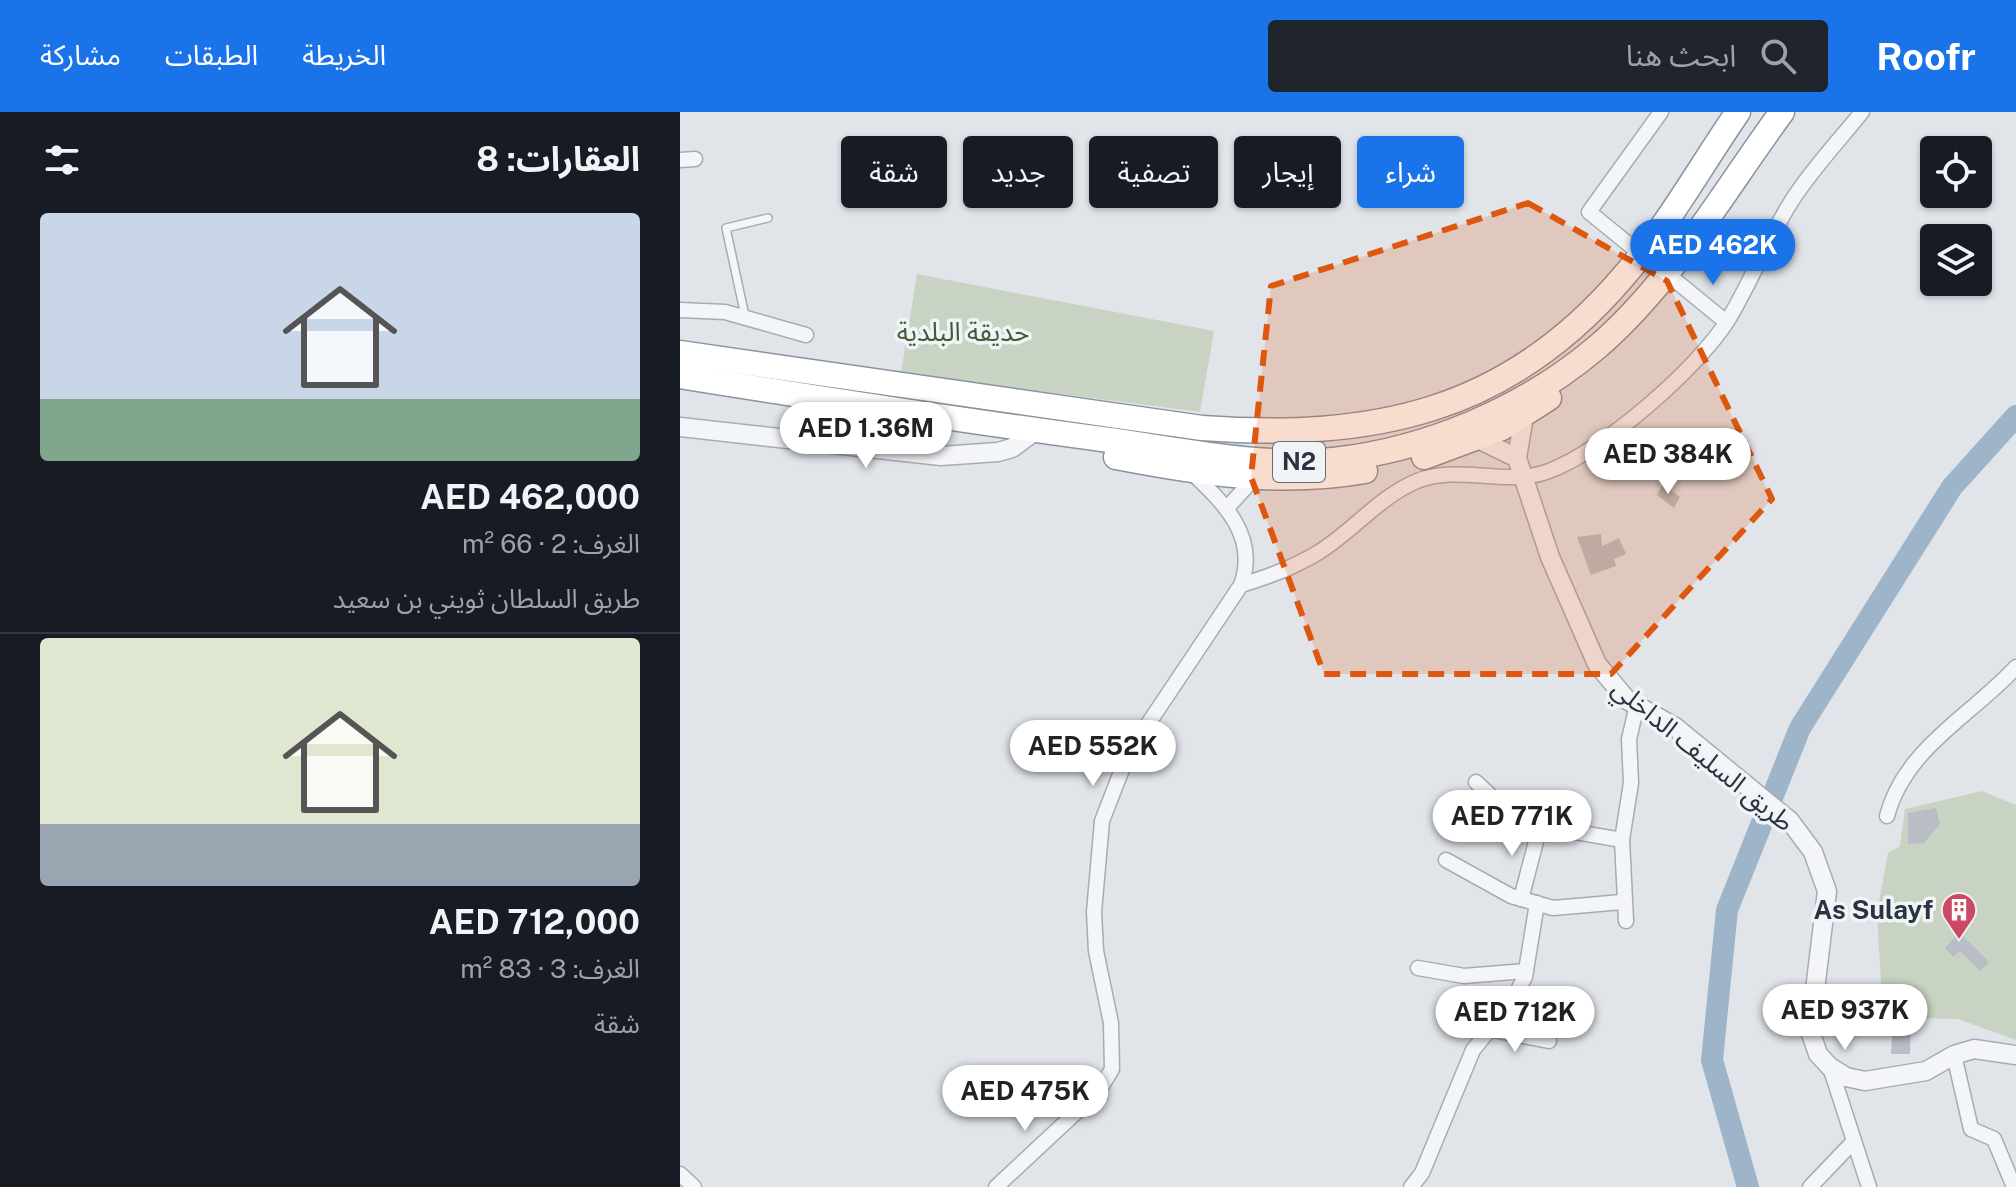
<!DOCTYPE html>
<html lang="ar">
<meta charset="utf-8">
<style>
body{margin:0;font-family:"Public Sans","Noto Sans Arabic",sans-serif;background:#20242c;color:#f1f3f6;direction:rtl;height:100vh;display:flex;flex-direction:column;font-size:30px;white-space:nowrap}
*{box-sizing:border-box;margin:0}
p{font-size:26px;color:#9ea1a6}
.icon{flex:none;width:44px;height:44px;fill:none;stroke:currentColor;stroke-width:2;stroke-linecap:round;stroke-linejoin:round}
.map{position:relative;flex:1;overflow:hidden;direction:ltr}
.details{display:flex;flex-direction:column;background:#171b24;width:680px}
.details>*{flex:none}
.guide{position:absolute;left:24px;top:24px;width:760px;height:72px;direction:rtl;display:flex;gap:16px}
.fabs{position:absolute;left:1240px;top:24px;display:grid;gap:16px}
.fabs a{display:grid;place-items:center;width:72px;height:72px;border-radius:8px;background:#171b24;box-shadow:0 2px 6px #0004;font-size:40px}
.price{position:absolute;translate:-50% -68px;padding:0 18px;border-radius:28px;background:#fff;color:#222;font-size:26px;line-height:52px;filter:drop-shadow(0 2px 4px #0008)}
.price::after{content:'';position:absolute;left:50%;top:48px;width:24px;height:18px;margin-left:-12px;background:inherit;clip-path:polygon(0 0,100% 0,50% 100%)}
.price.selected{background:#1a73e8;color:#fff}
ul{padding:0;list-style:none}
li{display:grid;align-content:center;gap:16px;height:424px;padding:0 40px}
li+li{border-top:2px solid #363941}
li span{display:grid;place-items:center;height:248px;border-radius:8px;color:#555}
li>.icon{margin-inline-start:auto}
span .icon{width:144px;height:144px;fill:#fffc;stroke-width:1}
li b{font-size:34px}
h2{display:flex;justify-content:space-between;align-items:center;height:96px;padding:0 40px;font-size:34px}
.tag{padding:0 28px;border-radius:8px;background:#171b24;box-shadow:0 2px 6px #0004;font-size:28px;line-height:72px}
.tag.selected{background:#1a73e8;color:#fff}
header{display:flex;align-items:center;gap:48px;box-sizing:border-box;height:112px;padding:0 40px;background:#1a73e8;color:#fff}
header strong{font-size:38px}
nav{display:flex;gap:44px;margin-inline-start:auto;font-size:28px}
.search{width:560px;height:72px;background:#20242c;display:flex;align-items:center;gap:20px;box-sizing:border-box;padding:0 28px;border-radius:8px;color:#9ea1a6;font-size:30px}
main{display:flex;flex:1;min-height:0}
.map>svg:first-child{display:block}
</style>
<header>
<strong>Roofr</strong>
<div class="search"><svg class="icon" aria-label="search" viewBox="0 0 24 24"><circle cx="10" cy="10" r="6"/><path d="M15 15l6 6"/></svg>ابحث هنا</div>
<nav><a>الخريطة</a><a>الطبقات</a><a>مشاركة</a></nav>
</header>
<main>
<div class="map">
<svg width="1336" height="1075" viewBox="0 0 1336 1075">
<rect width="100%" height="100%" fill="#e1e5ea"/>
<g fill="#c8d3c3">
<polygon points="237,162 534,219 520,300 221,261"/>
<polygon points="1302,679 1336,693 1336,928 1278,907 1203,905 1197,801 1208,741 1220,734 1225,697"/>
</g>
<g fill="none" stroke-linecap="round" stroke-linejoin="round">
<polyline stroke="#9db4c9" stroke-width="22" points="1068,1075 1032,948 1047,798 1120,616 1272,375 1336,304"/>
</g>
<g fill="#b9bec6">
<polygon points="983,372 1000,385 994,396 977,383"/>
<polygon points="921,422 922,434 939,426 946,442 934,447 936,454 911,463 897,425"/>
<polygon points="1256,696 1260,712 1244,731 1228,732 1228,701"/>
<polygon points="1272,800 1286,818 1281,822 1309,850 1300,859 1280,839 1273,845 1265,836 1276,823 1263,808"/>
<polygon points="1207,894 1216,895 1222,905 1231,906 1230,942 1211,942 1213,910 1205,903"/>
</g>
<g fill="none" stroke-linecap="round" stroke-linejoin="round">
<defs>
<polyline id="service" points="65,204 46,116 88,106"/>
<g id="minor">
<polyline points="0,48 15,47"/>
<polyline points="952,135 909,100 981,0"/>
<polyline points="996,169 1046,210"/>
<polyline points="0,198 45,200 126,223"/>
<polyline points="548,395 575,365"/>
<path d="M 561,473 C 588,465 615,455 639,440 C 673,419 699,385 737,369 C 779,352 827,375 869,359 C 923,339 1017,257 1048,208 C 1071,170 1087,128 1111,90 C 1131,58 1158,30 1182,0"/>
<polyline points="796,670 813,686 830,692 837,710 942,728"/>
<path d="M 1207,704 C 1225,636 1291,604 1336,555"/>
<polyline points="766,748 831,784 873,796 942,790"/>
<polyline points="841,787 860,714"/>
<polyline points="946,809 942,728 951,671 949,627 957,593"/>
<polyline points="738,856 784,864 846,859"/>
<polyline points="808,917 869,929"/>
<polyline points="1274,943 1291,1017 1314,1027 1334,1075"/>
<polyline points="1150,955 1189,1075"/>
<polyline points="0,1062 14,1075"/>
<path d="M 316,1075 L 419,979 L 432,957 L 431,911 L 416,839 L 414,800 L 422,709 L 448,642 L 561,473 C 579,424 543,390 510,359"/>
<polyline points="731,1075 742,1061 793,938 831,891 845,865 857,791"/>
<polyline points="1130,1075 1174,1029"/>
</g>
<g id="tertiary">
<polyline points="844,304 837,346 870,445 917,552 947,588 995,615 1110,709 1133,740 1147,779 1130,919 1138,942 1150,955 1166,965 1185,969 1246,959 1274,943 1294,937 1336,943"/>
<polyline points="0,315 261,344 318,340 332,336 355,319"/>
<polyline points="798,327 837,346"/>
</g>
<g id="trunk">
<path d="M 0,241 L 522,316 C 693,328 827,301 943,165 C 987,115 1020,55 1058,0"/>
<path d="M 0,264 C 143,287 286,309 429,328 C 503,338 578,355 653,348 C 746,338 844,297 916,236 C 992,171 1043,80 1102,0"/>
<path d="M 436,345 C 519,361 600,374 685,359"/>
<polyline points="744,345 822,316 869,286"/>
</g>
</defs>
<use href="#service" stroke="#a6acb4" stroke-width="10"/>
<use href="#minor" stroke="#a6acb4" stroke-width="17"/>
<use href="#tertiary" stroke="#a6acb4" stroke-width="21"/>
<use href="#trunk" stroke="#8993a0" stroke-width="27"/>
<use href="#service" stroke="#f4f5f8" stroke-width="7"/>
<use href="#minor" stroke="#f4f5f8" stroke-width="14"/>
<use href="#tertiary" stroke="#f4f5f8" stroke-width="18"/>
<use href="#trunk" stroke="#fff" stroke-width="24"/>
</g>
<path fill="#de570f" fill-opacity="0.2" stroke="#de570f" stroke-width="6" stroke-dasharray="16 10" stroke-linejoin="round" d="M 848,91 L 987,169 L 1092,387 L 931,562 L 644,562 L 571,365 L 591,174 Z"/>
<defs>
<symbol id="building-pin" viewBox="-11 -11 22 30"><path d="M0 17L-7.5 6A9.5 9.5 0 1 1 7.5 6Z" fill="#cb4963" stroke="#f1f4f7"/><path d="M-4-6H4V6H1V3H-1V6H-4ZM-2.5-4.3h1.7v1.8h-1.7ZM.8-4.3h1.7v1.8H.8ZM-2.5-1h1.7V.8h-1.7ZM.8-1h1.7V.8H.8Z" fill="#fff"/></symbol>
</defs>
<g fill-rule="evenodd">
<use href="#building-pin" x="1259" y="778" width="40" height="54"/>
</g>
<g text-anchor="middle" stroke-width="7" stroke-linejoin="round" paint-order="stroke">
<rect fill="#f1f4f7" stroke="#666d78" stroke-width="2" x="593" y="330" width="52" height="40" rx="6"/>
<g font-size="24" font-weight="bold" fill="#2a3341">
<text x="619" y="358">N2</text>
</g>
<g font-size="26" fill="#405c37" stroke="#f1f4f7">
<text x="283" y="229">حديقة البلدية</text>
</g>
<g font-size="26" fill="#2a3341" stroke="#f1f4f7">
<text transform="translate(1023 643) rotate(39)" y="9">طريق السليف الداخلي</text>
</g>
<g font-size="26" font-weight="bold" fill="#2a3341" stroke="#f1f4f7" text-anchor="end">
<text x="1253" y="807">As Sulayf</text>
</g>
</g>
</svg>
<div class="fabs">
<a><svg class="icon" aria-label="locate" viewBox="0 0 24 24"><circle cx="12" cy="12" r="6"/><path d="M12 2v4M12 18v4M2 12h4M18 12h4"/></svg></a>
<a><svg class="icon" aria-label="layers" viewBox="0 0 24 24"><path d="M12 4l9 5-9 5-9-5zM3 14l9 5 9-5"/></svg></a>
</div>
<b class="price selected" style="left:1033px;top:175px">AED 462K</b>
<b class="price" style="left:186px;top:358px">AED 1.36M</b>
<b class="price" style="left:988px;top:384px">AED 384K</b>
<b class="price" style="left:413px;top:676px">AED 552K</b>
<b class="price" style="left:832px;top:746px">AED 771K</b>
<b class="price" style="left:1165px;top:940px">AED 937K</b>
<b class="price" style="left:835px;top:942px">AED 712K</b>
<b class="price" style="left:345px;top:1021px">AED 475K</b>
<div class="guide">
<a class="tag selected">شراء</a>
<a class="tag">إيجار</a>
<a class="tag">تصفية</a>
<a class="tag">جديد</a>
<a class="tag">شقة</a>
</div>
</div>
<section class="details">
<h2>العقارات: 8<svg class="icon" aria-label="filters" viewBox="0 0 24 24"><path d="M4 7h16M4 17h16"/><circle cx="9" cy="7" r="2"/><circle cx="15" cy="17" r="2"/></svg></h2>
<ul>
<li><span style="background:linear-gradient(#c9d6e8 75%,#7fa58c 0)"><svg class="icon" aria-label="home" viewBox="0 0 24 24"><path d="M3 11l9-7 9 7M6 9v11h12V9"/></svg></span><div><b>AED 462,000</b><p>الغرف: 2 · 66 m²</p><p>طريق السلطان ثويني بن سعيد</p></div></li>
<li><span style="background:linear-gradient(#dfe7d0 75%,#9aa5b1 0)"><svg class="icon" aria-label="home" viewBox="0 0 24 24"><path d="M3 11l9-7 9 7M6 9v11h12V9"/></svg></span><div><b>AED 712,000</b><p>الغرف: 3 · 83 m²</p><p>شقة</p></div></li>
</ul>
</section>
</main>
